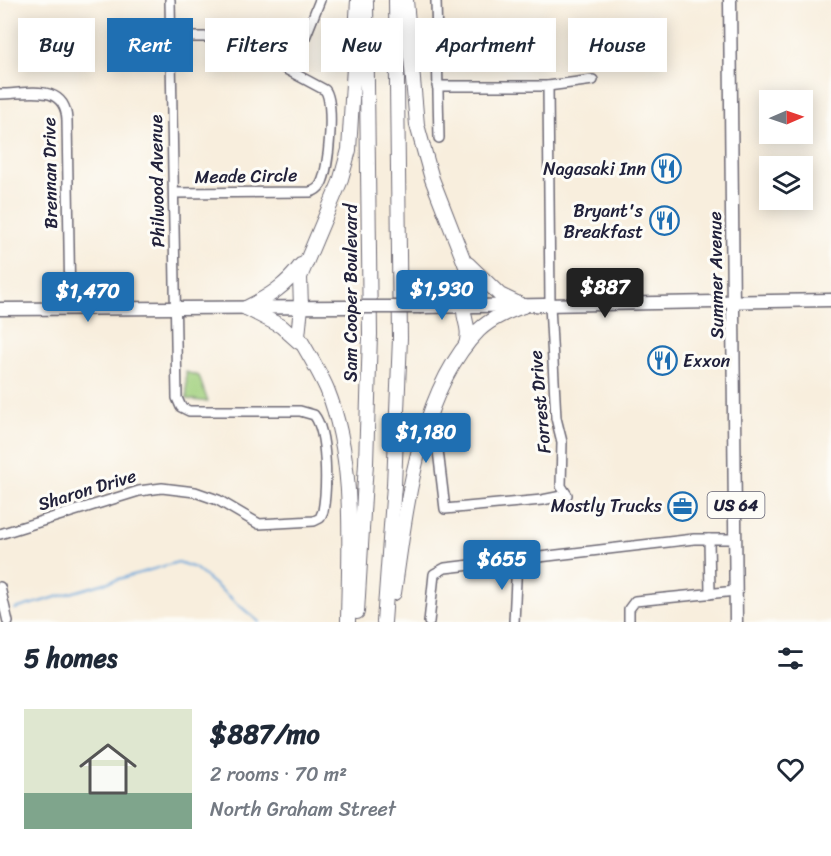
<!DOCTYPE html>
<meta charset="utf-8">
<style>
body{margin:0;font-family:Sriracha,sans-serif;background:#f2f2f3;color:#1f2937;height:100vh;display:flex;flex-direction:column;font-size:22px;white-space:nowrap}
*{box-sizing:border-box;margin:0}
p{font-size:20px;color:#747a83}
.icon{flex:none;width:33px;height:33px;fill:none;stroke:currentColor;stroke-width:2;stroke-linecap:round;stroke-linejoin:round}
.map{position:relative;height:622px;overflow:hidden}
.sheet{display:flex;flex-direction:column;background:#fff;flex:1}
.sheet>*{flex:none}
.guide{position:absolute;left:18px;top:18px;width:795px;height:54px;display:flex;gap:12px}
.needle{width:39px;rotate:88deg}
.fabs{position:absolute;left:759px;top:90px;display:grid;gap:12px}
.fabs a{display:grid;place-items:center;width:54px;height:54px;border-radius:0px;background:#fff;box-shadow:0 3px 15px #0003;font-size:30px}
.price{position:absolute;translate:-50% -51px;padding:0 14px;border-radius:6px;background:#1f6fb2;color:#fff;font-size:20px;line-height:39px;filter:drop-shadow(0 2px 3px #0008)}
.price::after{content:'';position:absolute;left:50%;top:36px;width:18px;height:14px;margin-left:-9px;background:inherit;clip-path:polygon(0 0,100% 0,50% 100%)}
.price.active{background:#222;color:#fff}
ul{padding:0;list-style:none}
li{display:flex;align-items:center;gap:18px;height:150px;padding:0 24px}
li+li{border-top:2px solid #e0e1e3}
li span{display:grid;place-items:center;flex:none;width:168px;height:120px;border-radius:0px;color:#555}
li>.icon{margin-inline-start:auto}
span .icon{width:72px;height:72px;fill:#fffc;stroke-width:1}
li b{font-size:26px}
h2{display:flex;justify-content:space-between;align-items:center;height:72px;padding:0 24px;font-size:26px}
.tag{padding:0 21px;border-radius:0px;background:#fff;box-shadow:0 3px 15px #0003;font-size:21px;line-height:54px}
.tag.active{background:#1f6fb2;color:#fff}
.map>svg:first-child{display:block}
</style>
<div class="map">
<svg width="831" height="622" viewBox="0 0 831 622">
<rect width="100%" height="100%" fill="#fdfcf7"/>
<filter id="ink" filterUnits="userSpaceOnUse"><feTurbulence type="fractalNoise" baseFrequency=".0167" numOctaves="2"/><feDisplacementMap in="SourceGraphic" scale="12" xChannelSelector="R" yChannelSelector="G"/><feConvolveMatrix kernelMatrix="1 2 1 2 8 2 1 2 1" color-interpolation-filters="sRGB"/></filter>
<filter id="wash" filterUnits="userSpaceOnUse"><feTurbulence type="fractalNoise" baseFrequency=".008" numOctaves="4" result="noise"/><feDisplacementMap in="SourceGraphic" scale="24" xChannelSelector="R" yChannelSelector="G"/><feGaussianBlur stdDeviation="1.35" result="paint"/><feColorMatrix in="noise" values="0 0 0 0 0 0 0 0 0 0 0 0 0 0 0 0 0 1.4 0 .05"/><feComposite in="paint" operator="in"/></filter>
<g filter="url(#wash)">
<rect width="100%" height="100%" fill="#f8eedd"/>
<polygon fill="#a1d07e" stroke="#62795c" stroke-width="1.5" points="186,372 199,376 208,402 187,399"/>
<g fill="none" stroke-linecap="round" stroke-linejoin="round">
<polyline stroke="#67a4d9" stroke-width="2" points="15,609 178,562 195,568 259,622"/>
</g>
</g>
<g filter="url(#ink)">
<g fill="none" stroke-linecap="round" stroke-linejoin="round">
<defs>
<g id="minor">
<polyline points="436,0 439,138"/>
<path d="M 172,37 L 205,37 L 241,45 L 325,90 C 335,102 329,170 321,184 C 318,189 315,191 310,192 L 174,193"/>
<polyline points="285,68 304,40 320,0"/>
<polyline points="437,86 548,86 593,80"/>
<path d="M 0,94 C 27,94 65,82 67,120 L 70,309"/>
<polyline points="445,425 437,442 445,509 542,500 567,495 561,486 562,442 556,418 550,305 548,86"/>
<path d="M 0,534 L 139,491 L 162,488 L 195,492 L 218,500 L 259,524 L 314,521 L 320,518 L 323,511 C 327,489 328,432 314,415 L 300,411 L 189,411 L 181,407 L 177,398 L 170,0"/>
<polyline points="709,539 710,594"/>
<polyline points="0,587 8,622"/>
<polyline points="429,622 434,574 445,568 694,539 736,539"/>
<polyline points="514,622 517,560"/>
<polyline points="629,622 629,609 635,601 736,591"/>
</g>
<g id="major">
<polyline points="730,0 736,622"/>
<polyline points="421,307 831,300"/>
<polyline points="0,309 350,307"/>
</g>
<g id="highway">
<path d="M 406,0 L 417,125 L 432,179 L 471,279 C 470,289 464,299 464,307 C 463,322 471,326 466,345"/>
<polyline points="468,264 500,295 523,306"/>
<path d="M 246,308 C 268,297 286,286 301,265"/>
<polyline points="246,308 281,326 299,342"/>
<path d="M 394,593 C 406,510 418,391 479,330 C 492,318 507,312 523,306"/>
<polyline points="357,612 366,463 370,334 366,2"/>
<path d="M 348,622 C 349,546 356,461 327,389 C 319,371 308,353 298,336 L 301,307 L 300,277 L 340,182 L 349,150 L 358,0"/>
<polyline points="384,622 394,485 400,338 396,0"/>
</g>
</defs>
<use href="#minor" stroke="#6d6974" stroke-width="12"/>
<use href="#major" stroke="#6d6974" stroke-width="15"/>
<use href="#highway" stroke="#6d6974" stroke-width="16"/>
<use href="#minor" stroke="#fff" stroke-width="9"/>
<use href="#major" stroke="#fff" stroke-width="12"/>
<use href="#highway" stroke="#fff" stroke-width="14"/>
<defs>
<polyline id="major-bridge" points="350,307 421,307"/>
</defs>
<use href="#major-bridge" stroke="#6d6974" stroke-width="15" stroke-linecap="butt"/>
<use href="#major-bridge" stroke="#fff" stroke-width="12"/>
</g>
</g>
<defs>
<symbol id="restaurant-ring" viewBox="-11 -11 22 22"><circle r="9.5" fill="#fdfcf7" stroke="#1f6fb2" stroke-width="1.5"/><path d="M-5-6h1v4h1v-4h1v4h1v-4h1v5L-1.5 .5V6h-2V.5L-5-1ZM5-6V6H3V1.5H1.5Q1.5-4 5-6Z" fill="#1f6fb2"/></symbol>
<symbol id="office-ring" viewBox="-11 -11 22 22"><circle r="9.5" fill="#fdfcf7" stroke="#1f6fb2" stroke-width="1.5"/><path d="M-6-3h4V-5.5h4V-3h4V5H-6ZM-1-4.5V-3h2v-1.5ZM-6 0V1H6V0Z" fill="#1f6fb2"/></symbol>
</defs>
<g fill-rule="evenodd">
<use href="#restaurant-ring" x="650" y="152" width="33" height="33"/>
<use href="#restaurant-ring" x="648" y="204" width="33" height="33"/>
<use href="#restaurant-ring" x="646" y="344" width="33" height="33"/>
<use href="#office-ring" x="666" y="490" width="33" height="33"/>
</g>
<g text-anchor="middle" stroke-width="6" stroke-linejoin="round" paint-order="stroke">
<rect fill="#fdfcf7" stroke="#646373" stroke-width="1.5" x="707.5" y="492" width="57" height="26" rx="4.5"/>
<g font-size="16" font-weight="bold" fill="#22223b">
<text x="736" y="511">US 64</text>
</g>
<g font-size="18" fill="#22223b" stroke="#fdfcf7" text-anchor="end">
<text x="646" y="175">Nagasaki Inn</text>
<text x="643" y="217">Bryant's<tspan x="643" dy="21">Breakfast</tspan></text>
<text x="683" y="367" text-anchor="start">Exxon</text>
<text x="662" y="512">Mostly Trucks</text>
</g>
<g font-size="18" fill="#22223b" stroke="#fdfcf7">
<text transform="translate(50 173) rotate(-91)" y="6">Brennan Drive</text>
<text transform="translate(246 176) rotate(-1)" y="6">Meade Circle</text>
<text transform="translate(157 181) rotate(-91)" y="6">Philwood Avenue</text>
<text transform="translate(716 275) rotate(-91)" y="6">Summer Avenue</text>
<text transform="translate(351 293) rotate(-90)" y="6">Sam Cooper Boulevard</text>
<text transform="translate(540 402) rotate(-95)" y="6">Forrest Drive</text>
<text transform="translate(87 490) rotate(-17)" y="6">Sharon Drive</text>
</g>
</g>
</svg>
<div class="fabs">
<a><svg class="needle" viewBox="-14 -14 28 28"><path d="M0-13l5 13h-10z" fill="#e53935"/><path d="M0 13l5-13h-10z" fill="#747a83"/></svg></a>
<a><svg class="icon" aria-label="layers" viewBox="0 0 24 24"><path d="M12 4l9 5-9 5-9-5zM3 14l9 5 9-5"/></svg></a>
</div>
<b class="price active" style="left:605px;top:319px">$887</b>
<b class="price" style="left:442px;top:321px">$1,930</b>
<b class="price" style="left:88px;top:323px">$1,470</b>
<b class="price" style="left:426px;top:464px">$1,180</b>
<b class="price" style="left:502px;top:591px">$655</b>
<div class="guide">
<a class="tag">Buy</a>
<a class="tag active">Rent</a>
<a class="tag">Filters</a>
<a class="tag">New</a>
<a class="tag">Apartment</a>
<a class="tag">House</a>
</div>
</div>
<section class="sheet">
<h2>5 homes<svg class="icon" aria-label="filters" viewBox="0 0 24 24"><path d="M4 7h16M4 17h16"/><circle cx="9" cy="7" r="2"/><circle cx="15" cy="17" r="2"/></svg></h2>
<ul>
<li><span style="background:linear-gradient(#dfe7d0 70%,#7fa58c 0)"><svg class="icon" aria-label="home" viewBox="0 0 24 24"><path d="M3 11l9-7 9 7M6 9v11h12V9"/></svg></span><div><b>$887/mo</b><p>2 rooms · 70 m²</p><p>North Graham Street</p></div><svg class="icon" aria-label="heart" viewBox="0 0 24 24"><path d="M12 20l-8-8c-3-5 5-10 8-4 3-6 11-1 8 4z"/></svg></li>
</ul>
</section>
